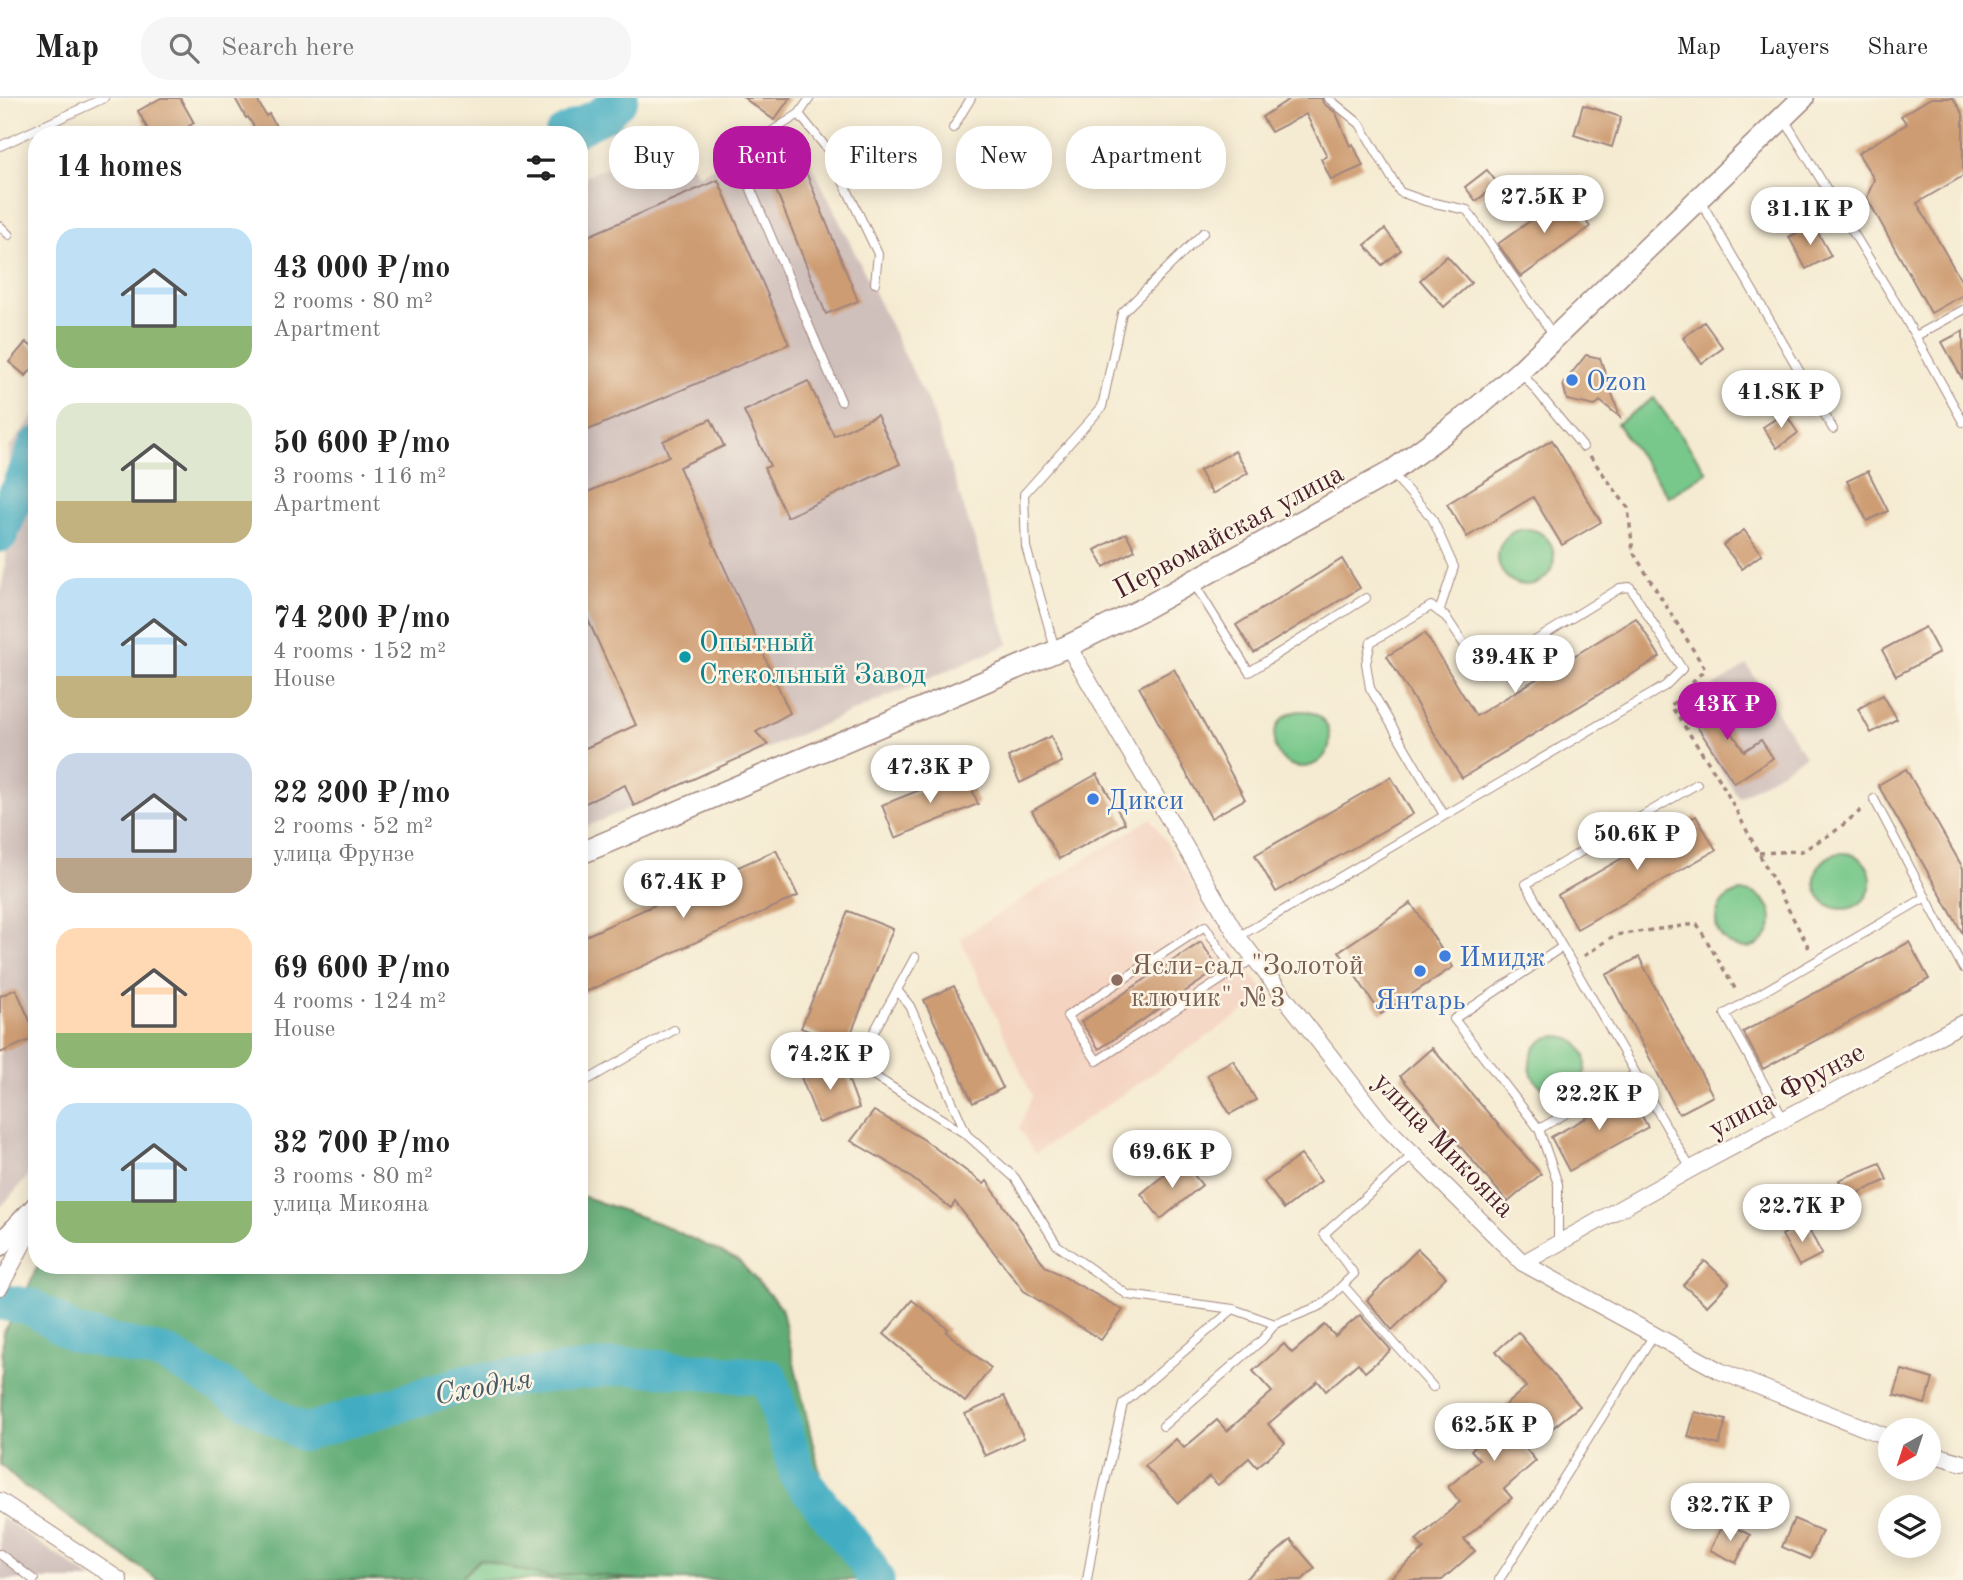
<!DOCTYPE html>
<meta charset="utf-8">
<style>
body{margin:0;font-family:"Old Standard TT",serif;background:#f6f6f6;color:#222;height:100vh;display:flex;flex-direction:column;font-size:26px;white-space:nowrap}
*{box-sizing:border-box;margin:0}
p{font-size:23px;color:#767676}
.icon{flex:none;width:38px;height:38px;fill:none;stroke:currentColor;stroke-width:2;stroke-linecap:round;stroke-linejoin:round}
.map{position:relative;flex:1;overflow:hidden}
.details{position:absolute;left:28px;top:28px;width:560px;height:1148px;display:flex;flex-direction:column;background:#fff;border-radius:28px;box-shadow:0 4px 18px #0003}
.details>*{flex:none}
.hud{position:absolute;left:609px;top:28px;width:665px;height:63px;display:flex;gap:14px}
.needle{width:46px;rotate:219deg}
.controls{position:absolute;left:1878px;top:1320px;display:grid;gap:14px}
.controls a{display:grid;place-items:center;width:63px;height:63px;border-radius:50%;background:#fff;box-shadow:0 4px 18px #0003;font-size:35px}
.price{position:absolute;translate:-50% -60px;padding:0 16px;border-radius:24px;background:#fff;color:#222;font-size:23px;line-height:46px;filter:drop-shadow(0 2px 4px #0008)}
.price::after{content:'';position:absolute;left:50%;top:42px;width:21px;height:16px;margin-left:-10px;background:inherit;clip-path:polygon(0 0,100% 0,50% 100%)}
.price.current{background:#b5179e;color:#fff}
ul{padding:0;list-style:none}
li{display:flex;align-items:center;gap:21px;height:175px;padding:0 28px}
li span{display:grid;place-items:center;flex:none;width:196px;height:140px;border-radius:21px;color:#555}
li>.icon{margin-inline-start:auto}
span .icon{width:84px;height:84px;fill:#fffc;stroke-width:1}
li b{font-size:30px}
h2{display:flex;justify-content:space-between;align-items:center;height:84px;padding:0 28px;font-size:30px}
.tag{padding:0 24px;border-radius:28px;background:#fff;box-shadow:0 4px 18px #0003;font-size:24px;line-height:63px}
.tag.current{background:#b5179e;color:#fff}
header{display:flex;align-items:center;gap:42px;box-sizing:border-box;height:98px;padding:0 35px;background:#fff;border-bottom:2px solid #e0e0e0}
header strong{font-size:33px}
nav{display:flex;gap:38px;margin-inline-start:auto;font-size:24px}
.search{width:490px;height:63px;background:#f6f6f6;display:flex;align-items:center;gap:18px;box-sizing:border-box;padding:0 24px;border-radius:28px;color:#767676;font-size:26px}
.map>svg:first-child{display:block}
</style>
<header>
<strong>Map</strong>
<div class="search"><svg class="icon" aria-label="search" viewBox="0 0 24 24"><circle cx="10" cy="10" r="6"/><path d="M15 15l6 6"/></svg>Search here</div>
<nav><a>Map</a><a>Layers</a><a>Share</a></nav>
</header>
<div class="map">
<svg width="1963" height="1482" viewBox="0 0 1963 1482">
<rect width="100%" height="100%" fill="#fcf5e5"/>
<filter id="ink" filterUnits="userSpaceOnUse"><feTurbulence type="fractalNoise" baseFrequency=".0143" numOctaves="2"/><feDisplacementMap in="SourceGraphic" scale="14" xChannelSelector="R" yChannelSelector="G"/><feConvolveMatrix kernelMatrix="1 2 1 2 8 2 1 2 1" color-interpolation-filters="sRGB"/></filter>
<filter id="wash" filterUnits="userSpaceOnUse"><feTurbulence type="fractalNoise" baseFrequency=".00686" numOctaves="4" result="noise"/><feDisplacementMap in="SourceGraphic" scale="28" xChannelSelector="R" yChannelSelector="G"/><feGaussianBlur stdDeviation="1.57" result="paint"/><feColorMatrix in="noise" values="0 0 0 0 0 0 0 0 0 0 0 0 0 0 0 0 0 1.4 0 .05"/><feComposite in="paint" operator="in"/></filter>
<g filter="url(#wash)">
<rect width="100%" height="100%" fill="#f5ebd2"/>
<polygon fill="#f4d3c1" points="1151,720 1243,866 1268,897 1035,1056 1019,1030 1032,998 960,840"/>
<g fill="#d0c0bc">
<polygon points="794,30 932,313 1009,546 579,732 579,82 597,73 681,49 698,77 758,46"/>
<polygon points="37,314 37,1068 0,1110 0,498 6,465 9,350"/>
<polygon points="1747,567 1805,658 1739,700 1681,609"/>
<polygon points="0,1418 93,1482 0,1482"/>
</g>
<g fill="#77c88a" stroke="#60745a" stroke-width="2">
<polygon points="1654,300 1707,374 1669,399 1617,326"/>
<circle cx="1526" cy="459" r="28"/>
<circle cx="1302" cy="641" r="28"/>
<circle cx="1843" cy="783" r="28"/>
<circle cx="1744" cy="822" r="28"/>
<circle cx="1558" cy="966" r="28"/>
<polygon points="480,1461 549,1480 576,1475 640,1482 459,1482"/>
</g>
<polygon fill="#61ac76" stroke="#566650" stroke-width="2" points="579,1097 658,1125 738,1162 781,1209 827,1406 855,1482 640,1482 576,1475 549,1480 480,1461 459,1482 158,1482 21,1386 0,1366 3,1235 20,1208 38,1167 579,1167"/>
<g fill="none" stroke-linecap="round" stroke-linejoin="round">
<g stroke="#43adc2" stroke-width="37">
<polyline points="563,37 606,15 620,0"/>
<polyline points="0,436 37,347"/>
<polyline points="0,1204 32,1209 75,1236 166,1256 303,1335 467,1285 627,1268 769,1279 798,1377 865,1462 876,1482"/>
</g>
</g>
<g id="blocks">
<g fill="#ce9c72">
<polygon points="161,0 180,0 194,25 174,37 151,37 138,13"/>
<polygon points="235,0 256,0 266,18 269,16 281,37 259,37 248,19 246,20"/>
<polygon points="744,0 790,0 774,22"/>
<polygon points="1291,0 1322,0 1323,5 1336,15 1350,48 1353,46 1363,68 1331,82 1321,61 1327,58 1306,16 1271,34 1262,19"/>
<polygon points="1931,0 1953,0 1963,16 1963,78 1917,105 1963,186 1963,197 1931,215 1867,100 1874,81 1858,55 1907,26 1901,18"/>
<polygon points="1583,7 1621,19 1612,49 1574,37"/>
<polygon points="984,32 1016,60 995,84 963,56"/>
<polygon points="791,37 858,203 826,216 759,50"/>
<polygon points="1487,72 1498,86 1476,103 1465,89"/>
<polygon points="718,82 789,246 579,336 579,142"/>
<polygon points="1567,96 1590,129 1521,179 1498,146"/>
<polygon points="1813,126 1831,158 1806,171 1789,139"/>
<polygon points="1385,131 1401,152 1382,167 1365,147"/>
<polygon points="1447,158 1471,185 1444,209 1420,182"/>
<polygon points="1704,224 1723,250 1702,265 1683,240"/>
<polygon points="1963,233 1963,282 1942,244"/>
<polygon points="26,244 37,253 37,265 26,278 9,264"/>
<polygon points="1586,257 1600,260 1620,319 1600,303 1595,308 1567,302 1563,286"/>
<polygon points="808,283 834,338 877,317 900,366 787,419 764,370 770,368 744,313"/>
<polygon points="1785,315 1798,335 1777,350 1763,329"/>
<polygon points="711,321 724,348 679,369 790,615 756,634 768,647 634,708 625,687 579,708 579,653 636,627 579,502 579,398 669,358 663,343"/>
<polygon points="1552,342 1601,424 1562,447 1533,399 1467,439 1447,406"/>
<polygon points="1235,353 1248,375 1212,396 1199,373"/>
<polygon points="1868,373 1888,413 1867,423 1847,383"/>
<polygon points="1744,432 1762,456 1742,471 1723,447"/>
<polygon points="1126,435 1135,452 1104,469 1095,452"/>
<polygon points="1342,461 1360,490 1254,555 1236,527"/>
<polygon points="1636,520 1660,559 1462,680 1387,558 1425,535 1476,618"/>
<polygon points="1925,529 1939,555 1896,578 1882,552"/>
<polygon points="1174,571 1245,701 1211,720 1139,589"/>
<polygon points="1883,597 1897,621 1871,635 1858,611"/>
<polygon points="1709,599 1744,653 1761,642 1773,660 1734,685 1687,613"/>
<polygon points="1051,638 1062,664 1020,685 1008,659"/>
<polygon points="1906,671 1963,770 1963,836 1878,687"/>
<polygon points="965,674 978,706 895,740 882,707"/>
<polygon points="1097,676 1125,725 1059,761 1032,713"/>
<polygon points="1391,679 1413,716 1276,794 1255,757"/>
<polygon points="1696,718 1716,752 1577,831 1558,797"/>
<polygon points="776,752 798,798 579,897 579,841"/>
<polygon points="1411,805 1453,869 1381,916 1339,853"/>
<polygon points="848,813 893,831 846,948 801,930"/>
<polygon points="1201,844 1219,871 1099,951 1081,924"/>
<polygon points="1909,844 1929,881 1763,971 1743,934"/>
<polygon points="1639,859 1713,998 1679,1016 1606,877"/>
<polygon points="954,888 1003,990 973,1005 924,902"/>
<polygon points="16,891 37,939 0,955 0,898"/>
<polygon points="1432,950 1541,1076 1508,1104 1400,978"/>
<polygon points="1233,962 1256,1002 1230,1016 1207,977"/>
<polygon points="842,964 859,1010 819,1025 801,979"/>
<polygon points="1630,996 1648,1029 1569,1073 1551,1039"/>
<polygon points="874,1013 923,1041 984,1086 987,1083 1045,1168 1123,1212 1101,1242 1024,1193 955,1104 951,1110 901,1072 851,1043"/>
<polygon points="1301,1057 1321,1083 1284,1111 1264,1084"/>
<polygon points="1182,1062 1202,1087 1161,1121 1141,1096"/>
<polygon points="1880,1065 1887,1082 1847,1100 1839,1082"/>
<polygon points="1805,1124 1822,1156 1799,1168 1782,1137"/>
<polygon points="1418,1151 1446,1179 1392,1232 1367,1202"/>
<polygon points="1705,1163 1729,1185 1707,1208 1683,1187"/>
<polygon points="912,1202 948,1231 946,1234 991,1270 965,1304 884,1236"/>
<polygon points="1360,1217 1391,1252 1365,1274 1358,1265 1326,1293 1318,1283 1268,1326 1285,1345 1257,1369 1249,1360 1218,1387 1209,1378 1178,1405 1145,1368 1176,1341 1184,1350 1217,1322 1227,1333 1272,1294 1253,1273 1284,1246 1292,1255 1325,1227 1335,1238"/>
<polygon points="1518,1234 1580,1308 1526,1351 1536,1363 1504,1391 1512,1400 1464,1441 1475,1453 1442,1482 1388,1482 1424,1451 1416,1442 1460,1404 1448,1389 1480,1362 1471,1352 1502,1325 1495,1316 1526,1289 1496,1253"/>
<polygon points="1902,1272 1933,1281 1925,1306 1894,1297"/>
<polygon points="1004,1298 1024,1340 985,1358 965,1316"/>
<polygon points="1695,1314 1726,1322 1719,1347 1688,1339"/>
<polygon points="1794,1421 1822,1433 1810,1461 1782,1449"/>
<polygon points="1724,1424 1750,1437 1736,1465 1710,1452"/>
<polygon points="1291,1442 1315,1470 1302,1482 1244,1482"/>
</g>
</g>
</g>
<g filter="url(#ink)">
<use href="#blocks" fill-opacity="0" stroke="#a0857e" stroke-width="2"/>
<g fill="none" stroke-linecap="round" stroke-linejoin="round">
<defs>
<g id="lane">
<polyline points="810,0 799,16 828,52 878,156 875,185"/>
<polyline points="1328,0 1360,26 1400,94 1425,103 1467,112 1554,238"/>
<polyline points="799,16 736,56 841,303"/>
<polyline points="1784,21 1904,218 1963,324"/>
<polyline points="953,30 971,0"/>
<polyline points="0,48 104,0"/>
<polyline points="1700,102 1833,331"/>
<polyline points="0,128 9,137"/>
<polyline points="1916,238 1963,212"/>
<polyline points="1520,273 1583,349"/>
<polyline points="1391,374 1432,420 1454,469 1439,514"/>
<polyline points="1193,484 1249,574 1366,500"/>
<polyline points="1055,551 1026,449 1024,396 1102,309 1122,215 1204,134"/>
<polyline points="1874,701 1963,870"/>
<polyline points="1238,839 1665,588 1682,571 1630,489 1620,490 1483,575 1446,519 1431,508 1371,544 1366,565 1370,590 1444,717"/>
<polyline points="1562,849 1454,921 1539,1031 1635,976"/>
<polyline points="1233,872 1205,828 1067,918 1097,963 1254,860"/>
<polyline points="897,892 915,859"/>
<polyline points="579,987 674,932"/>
<polyline points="1784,1022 1725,916 1926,799"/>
<polyline points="1539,1031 1558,1086 1558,1146"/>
<polyline points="967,1037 876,979 866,957 870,941 897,892 910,908 967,1037 1015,1080 1057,1147 1128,1197 1233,1211 1275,1226 1322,1207 1354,1176 1324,1136 1414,1056"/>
<polyline points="1691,1071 1526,786 1697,686"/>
<polyline points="1343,1187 1433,1289"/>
<polyline points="1163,1328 1262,1242 1275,1226"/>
<polyline points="0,1456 34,1482"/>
<polyline points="1087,1482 1100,1405 1123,1306 1233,1211"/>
<polyline points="1499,1482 1654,1237"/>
</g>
<g id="street">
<polyline points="1068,548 1238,839 1382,1025 1523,1165 1720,1273 1890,1340"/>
<polyline points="1523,1165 1691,1071 1963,925"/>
<polyline points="0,1189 37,1119"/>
<polyline points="1928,1355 1963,1365"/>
<polyline points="0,1403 119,1482"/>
</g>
<g id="secondary">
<polyline points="579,756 1068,548 1143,511 1391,374 1471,315 1520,273 1803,0"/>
<polyline points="0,1147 37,1108"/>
</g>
</defs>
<use href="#lane" stroke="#a0857e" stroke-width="10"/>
<use href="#street" stroke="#a0857e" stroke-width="18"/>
<use href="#secondary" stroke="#a0857e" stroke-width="24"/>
<g stroke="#a0857e" stroke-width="3.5" stroke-dasharray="5 5" stroke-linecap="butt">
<polyline points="1590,358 1628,410 1633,454 1705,571 1671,608 1720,682 1810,852"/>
<polyline points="1759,755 1802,753 1834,734 1865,709"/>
<polyline points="1584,858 1615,837 1697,826 1737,894"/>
</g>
<use href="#lane" stroke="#fff" stroke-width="8"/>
<use href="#street" stroke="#fff" stroke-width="16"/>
<use href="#secondary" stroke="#fff" stroke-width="21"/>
</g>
</g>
<g fill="#3f7fe0" stroke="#fcf5e5" stroke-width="2.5">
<circle cx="1572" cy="282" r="7"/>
<circle cx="1093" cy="701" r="7"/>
<circle cx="1445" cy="858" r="7"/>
<circle cx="1420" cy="873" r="7"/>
</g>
<circle fill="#0f9aa8" stroke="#fcf5e5" stroke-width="2.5" cx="685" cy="559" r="7"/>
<circle fill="#8d6e63" stroke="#fcf5e5" stroke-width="2.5" cx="1117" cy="882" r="7"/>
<g text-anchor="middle" stroke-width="5" stroke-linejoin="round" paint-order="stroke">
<g font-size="28" fill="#366cbe" stroke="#fcf5e5" text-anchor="start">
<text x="1586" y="292">Ozon</text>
<text x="1107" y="711">Дикси</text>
<text x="1459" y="868">Имидж</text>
<text x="1420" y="911" text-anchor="middle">Янтарь</text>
</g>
<g font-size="28" fill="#4a1f2b" stroke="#fcf5e5">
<text transform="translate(1228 432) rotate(-28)" y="10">Первомайская улица</text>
<text transform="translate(1786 991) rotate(-28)" y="10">улица Фрунзе</text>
<text transform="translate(1445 1046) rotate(46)" y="10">улица Микояна</text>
</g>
<g font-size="28" fill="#0d838f" stroke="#fcf5e5" text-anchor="start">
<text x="699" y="553">Опытный<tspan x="699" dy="32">Стекольный Завод</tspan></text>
</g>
<g font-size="28" fill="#785e54" stroke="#fcf5e5" text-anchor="start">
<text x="1131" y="876">Ясли-сад "Золотой<tspan x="1131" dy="32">ключик" №3</tspan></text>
</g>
<g font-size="30" font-style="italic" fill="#475867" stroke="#fcf5e5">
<text transform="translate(483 1288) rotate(-10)" y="10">Сходня</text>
</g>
</g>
</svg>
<div class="controls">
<a><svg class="needle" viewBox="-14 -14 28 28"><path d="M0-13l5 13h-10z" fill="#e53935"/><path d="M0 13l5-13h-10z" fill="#767676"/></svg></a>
<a><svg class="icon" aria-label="layers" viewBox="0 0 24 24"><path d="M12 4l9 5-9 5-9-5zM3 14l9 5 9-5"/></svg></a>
</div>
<b class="price" style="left:1544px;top:137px">27.5K ₽</b>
<b class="price" style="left:1810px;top:149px">31.1K ₽</b>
<b class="price" style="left:1781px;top:332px">41.8K ₽</b>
<b class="price" style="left:1515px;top:597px">39.4K ₽</b>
<b class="price current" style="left:1727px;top:644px">43K ₽</b>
<b class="price" style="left:930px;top:707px">47.3K ₽</b>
<b class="price" style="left:1637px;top:774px">50.6K ₽</b>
<b class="price" style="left:683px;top:822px">67.4K ₽</b>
<b class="price" style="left:830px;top:994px">74.2K ₽</b>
<b class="price" style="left:1599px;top:1034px">22.2K ₽</b>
<b class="price" style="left:1172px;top:1092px">69.6K ₽</b>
<b class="price" style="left:1802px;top:1146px">22.7K ₽</b>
<b class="price" style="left:1494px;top:1365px">62.5K ₽</b>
<b class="price" style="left:1730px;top:1445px">32.7K ₽</b>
<div class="hud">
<a class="tag">Buy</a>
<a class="tag current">Rent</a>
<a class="tag">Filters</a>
<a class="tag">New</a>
<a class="tag">Apartment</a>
</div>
<section class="details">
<h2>14 homes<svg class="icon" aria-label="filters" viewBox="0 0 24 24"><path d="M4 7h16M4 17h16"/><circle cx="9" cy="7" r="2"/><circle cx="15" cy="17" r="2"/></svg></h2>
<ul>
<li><span style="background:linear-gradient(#bfe0f5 70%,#8fb573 0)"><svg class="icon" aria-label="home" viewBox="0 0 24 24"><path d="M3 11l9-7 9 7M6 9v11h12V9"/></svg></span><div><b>43 000 ₽/mo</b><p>2 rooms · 80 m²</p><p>Apartment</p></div></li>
<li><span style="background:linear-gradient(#dfe7d0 70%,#c2b280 0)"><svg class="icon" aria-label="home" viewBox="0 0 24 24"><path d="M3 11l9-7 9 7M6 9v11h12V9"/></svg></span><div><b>50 600 ₽/mo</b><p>3 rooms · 116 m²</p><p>Apartment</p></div></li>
<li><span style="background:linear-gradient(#bfe0f5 70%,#c2b280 0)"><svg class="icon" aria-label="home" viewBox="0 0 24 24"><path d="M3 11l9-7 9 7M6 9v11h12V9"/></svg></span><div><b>74 200 ₽/mo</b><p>4 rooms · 152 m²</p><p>House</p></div></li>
<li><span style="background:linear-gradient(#c9d6e8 75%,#b9a48a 0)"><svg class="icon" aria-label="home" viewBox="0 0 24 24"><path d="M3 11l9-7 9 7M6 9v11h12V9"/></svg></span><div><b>22 200 ₽/mo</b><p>2 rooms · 52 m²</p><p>улица Фрунзе</p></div></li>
<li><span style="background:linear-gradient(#ffd9b3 75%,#8fb573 0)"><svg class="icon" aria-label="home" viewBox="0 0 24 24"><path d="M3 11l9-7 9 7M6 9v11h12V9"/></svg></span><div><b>69 600 ₽/mo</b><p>4 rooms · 124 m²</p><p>House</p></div></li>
<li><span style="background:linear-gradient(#bfe0f5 70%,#8fb573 0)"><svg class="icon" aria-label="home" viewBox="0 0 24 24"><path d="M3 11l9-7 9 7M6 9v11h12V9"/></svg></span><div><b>32 700 ₽/mo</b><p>3 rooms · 80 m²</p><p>улица Микояна</p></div></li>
</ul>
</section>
</div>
